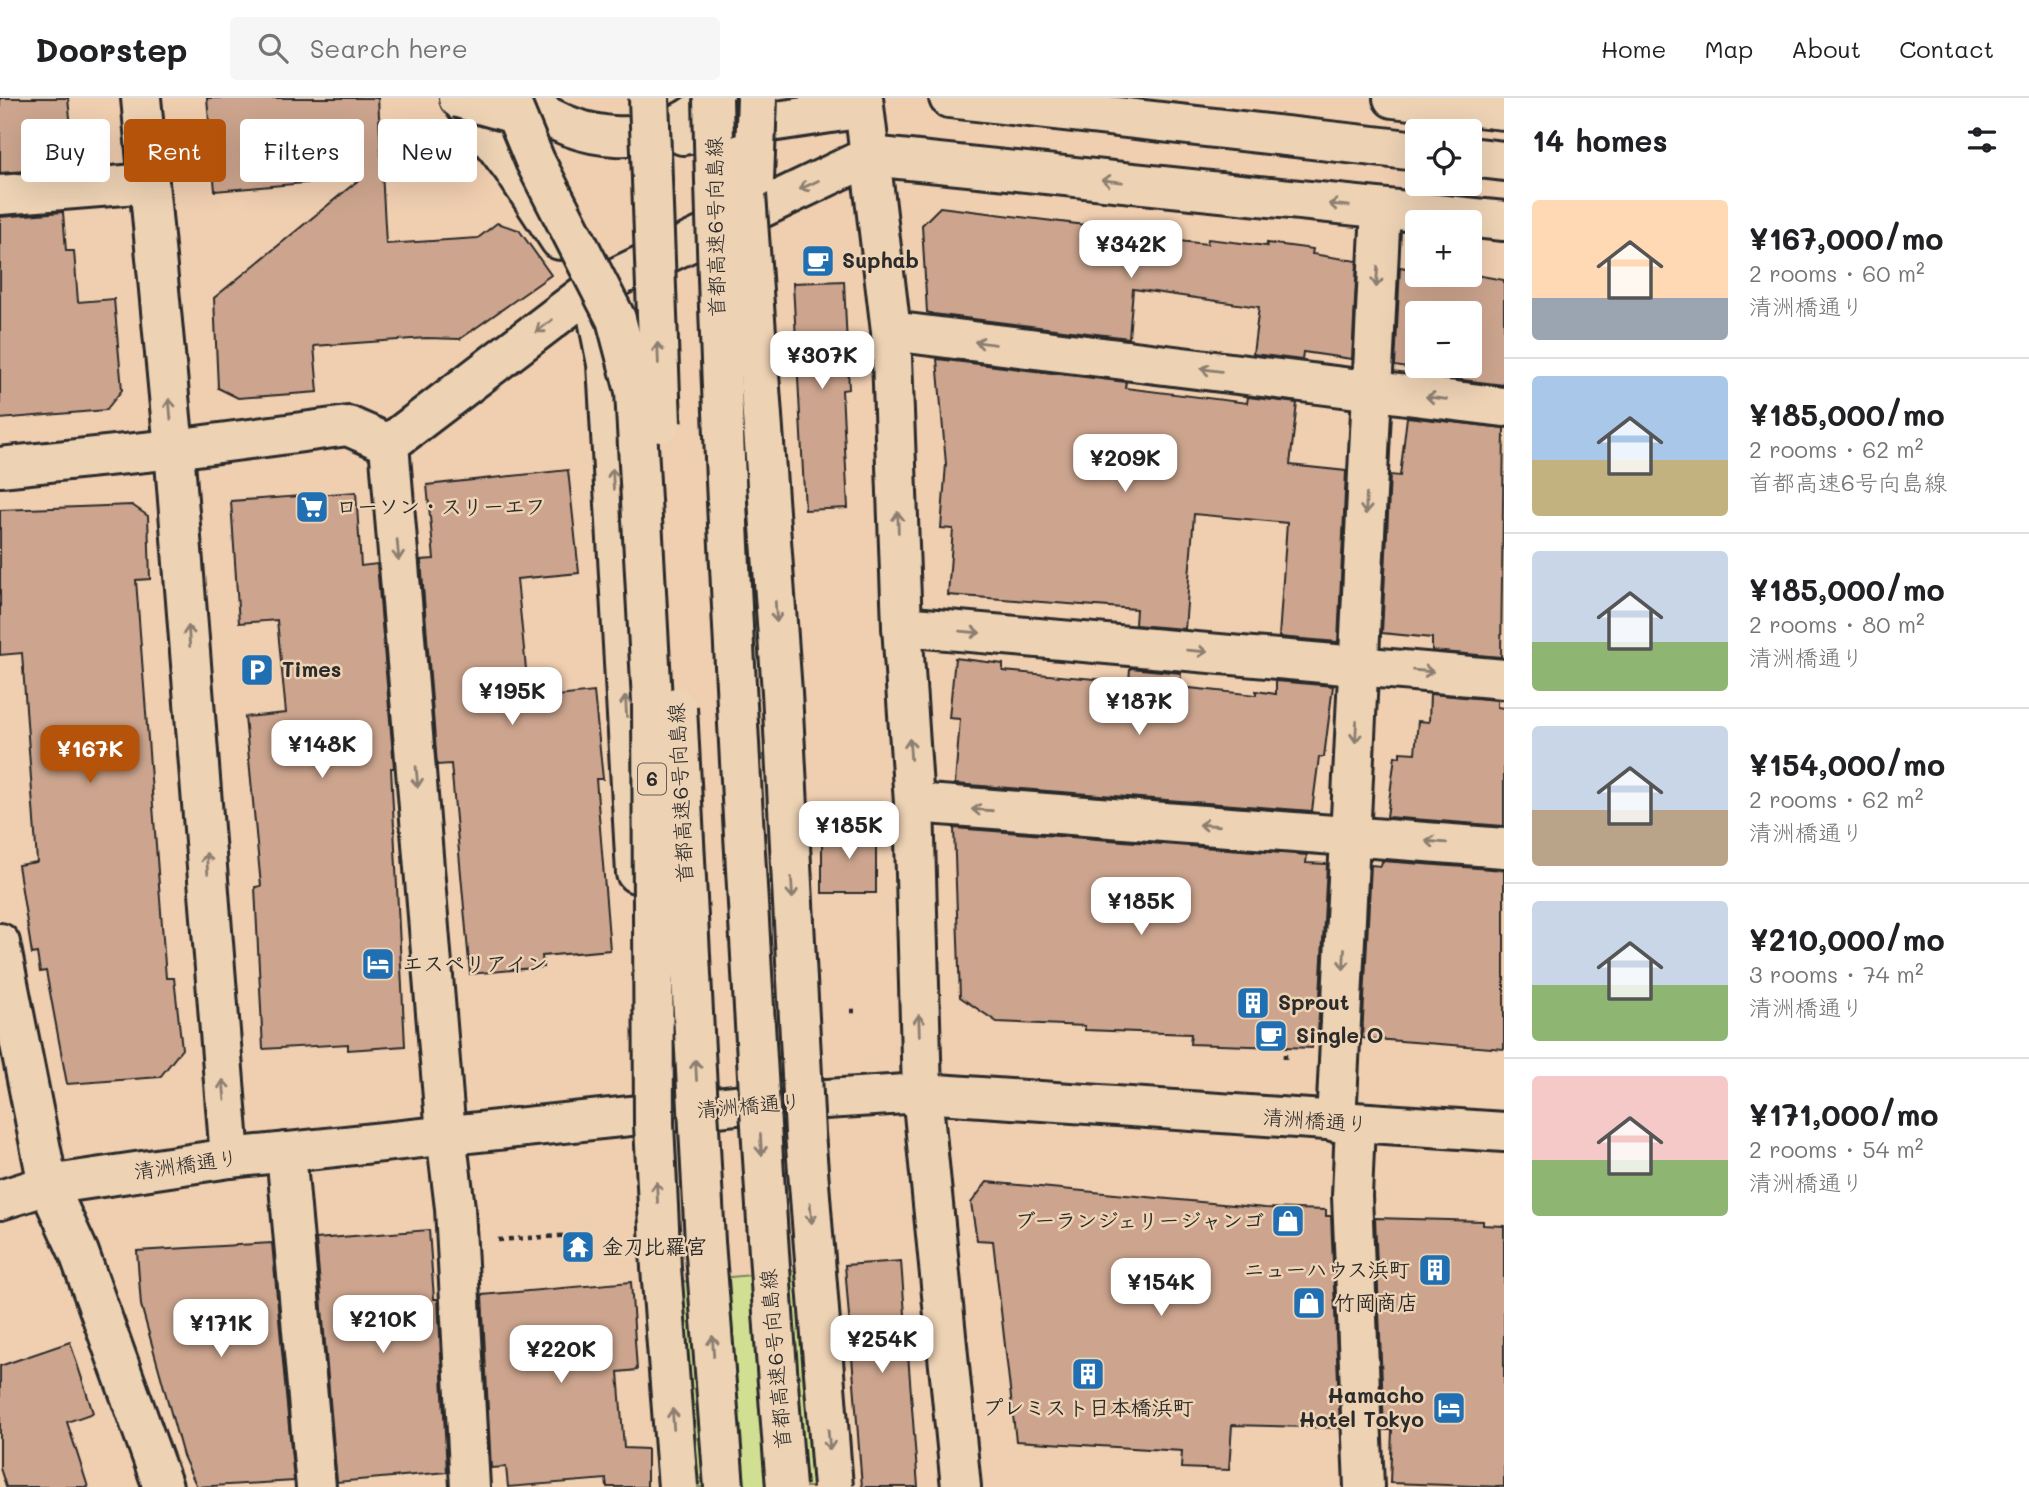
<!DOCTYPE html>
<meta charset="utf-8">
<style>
body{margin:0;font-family:Mali,"Klee One",sans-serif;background:#f6f6f6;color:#202124;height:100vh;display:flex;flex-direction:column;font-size:26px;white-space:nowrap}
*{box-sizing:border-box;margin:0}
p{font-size:23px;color:#757577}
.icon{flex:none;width:38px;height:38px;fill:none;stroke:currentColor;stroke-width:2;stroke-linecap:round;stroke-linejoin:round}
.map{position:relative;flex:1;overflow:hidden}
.sheet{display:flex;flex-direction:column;background:#fff;width:525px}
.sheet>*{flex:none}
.top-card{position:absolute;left:21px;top:21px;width:665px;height:63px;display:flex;gap:14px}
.fabs{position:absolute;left:1405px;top:21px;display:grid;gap:14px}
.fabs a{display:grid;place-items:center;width:77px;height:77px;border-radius:7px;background:#fff;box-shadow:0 7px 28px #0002;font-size:35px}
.price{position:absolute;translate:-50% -60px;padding:0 16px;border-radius:14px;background:#fff;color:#222;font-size:23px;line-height:46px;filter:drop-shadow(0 2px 4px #0008)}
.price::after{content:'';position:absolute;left:50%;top:42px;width:21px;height:16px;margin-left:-10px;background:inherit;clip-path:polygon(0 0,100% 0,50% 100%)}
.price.selected{background:#b45309;color:#fff}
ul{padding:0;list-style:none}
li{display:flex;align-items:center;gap:21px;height:175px;padding:0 28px}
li+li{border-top:2px solid #e0e0e0}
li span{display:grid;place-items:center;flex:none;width:196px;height:140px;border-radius:7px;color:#555}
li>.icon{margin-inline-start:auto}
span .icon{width:84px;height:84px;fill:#fffc;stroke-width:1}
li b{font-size:30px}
h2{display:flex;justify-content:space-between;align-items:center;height:84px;padding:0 28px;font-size:30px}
.chip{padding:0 24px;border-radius:7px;background:#fff;box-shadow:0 7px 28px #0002;font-size:24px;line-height:63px}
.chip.selected{background:#b45309;color:#fff}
header{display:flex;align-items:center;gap:42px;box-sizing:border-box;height:98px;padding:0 35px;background:#fff;border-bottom:2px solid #e0e0e0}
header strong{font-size:33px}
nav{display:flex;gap:38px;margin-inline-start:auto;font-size:24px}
.search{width:490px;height:63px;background:#f6f6f6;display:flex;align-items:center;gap:18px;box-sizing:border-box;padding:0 24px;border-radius:7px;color:#757577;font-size:26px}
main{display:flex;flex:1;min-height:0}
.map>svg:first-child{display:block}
</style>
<header>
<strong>Doorstep</strong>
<div class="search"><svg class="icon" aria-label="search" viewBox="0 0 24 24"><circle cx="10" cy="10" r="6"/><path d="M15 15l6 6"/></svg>Search here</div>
<nav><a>Home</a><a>Map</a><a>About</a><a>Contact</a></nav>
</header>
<main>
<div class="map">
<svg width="1504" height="1389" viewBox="0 0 1504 1389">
<rect width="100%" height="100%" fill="#f0ceb0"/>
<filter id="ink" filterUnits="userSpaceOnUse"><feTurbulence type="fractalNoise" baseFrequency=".0143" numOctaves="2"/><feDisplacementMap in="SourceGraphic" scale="14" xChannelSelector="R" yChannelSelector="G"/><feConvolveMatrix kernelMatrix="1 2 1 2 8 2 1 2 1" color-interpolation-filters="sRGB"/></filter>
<g filter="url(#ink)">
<polygon fill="#d1df92" stroke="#7e855e" stroke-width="2" points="814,1171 834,1389 667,1389 649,1187"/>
<g fill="#cda58e" stroke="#2b2b2b" stroke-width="2" fill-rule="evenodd">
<polygon points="0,0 68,0 75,69 0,75"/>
<polygon points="207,0 378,0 386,146 478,140 497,125 519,132 551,177 460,241 426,240 314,248 318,294 238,300 218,290 214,200 361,80 215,93"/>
<polygon points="940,109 1093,128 1093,134 1207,146 1208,141 1267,148 1267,145 1313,151 1312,156 1357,163 1352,261 1303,254 1302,262 1253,256 1259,209 1133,191 1129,240 933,216 927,214 922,127"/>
<polygon points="63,114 66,153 74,153 78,204 114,201 122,292 106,312 0,321 0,119"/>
<path d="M 1413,167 L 1418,168 L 1418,177 L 1470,176 L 1504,182 L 1504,287 L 1412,276 L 1413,271 L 1395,268 L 1400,169 L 1412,171 ZM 1418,215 L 1470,215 L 1470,268 L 1418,268 Z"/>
<polygon points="844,183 849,291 842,292 848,410 805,412 793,185"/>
<polygon points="937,261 1126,284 1125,290 1247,305 1248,299 1297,305 1290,367 1346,373 1338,544 1279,539 1287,425 1194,416 1185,531 1135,527 1136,511 948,497 953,431 941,430 946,366"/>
<polygon points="1407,319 1504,330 1501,559 1432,553 1432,540 1382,535 1390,377 1400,378"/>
<polygon points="568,372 579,475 517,481 529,601 594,594 603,681 596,681 610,852 542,858 543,869 470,876 451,666 437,667 421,462 434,461 427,387"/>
<polygon points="356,394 361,468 377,466 394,670 391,670 405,948 348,952 348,946 263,951 255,789 261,788 245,619 286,615 277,522 239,525 231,403"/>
<polygon points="132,407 148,418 150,481 136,482 166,880 174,880 182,951 160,979 67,986 46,873 40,874 37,855 32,856 18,767 37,764 22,555 0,557 0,412"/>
<polygon points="955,560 1003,566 1003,573 1129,584 1130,570 1181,575 1180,589 1256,597 1256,593 1276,596 1276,583 1333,588 1324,659 1319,659 1312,713 955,686 960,621 949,620"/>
<polygon points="1430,596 1497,602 1497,609 1504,610 1504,728 1387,719 1395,658 1400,659 1400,654 1415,655 1418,623 1429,624"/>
<polygon points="954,730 1307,757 1306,765 1327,766 1318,936 1312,936 1312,950 1190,946 1191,936 1085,932 1085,928 997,924 960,899"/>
<rect x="822" y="731" width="54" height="64"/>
<polygon points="1382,763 1504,772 1504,951 1362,940 1371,767 1381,768"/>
<polygon points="987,1084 1265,1110 1326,1112 1326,1118 1331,1118 1340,1330 1232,1327 1229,1372 1181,1370 1182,1353 1016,1343 993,1143 977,1142 971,1105"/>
<polygon points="1375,1120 1483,1123 1483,1127 1504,1128 1504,1389 1390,1385 1392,1332 1384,1332"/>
<polygon points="429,1132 434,1201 438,1201 447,1374 337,1384 316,1141"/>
<polygon points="272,1145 294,1383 197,1389 183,1358 141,1207 137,1153"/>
<polygon points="901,1163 918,1389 862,1389 845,1167"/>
<polygon points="631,1184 637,1272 618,1274 624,1350 647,1351 647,1389 607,1389 606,1381 508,1389 506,1369 491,1370 482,1197"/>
<polygon points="70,1244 93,1315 67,1324 88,1389 6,1389 0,1370 0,1268"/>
</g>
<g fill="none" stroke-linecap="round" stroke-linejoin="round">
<defs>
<g id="minor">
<polyline points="141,0 174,351 230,1060"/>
<polyline points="863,0 891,233 902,528 914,705 922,995 961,1389"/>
<polyline points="1393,0 1504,12"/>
<polyline points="683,37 864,10"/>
<polyline points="0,97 149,85"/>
<polyline points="594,201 607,266 636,775"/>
<polyline points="891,233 1504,309"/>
<polyline points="0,369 174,351 348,328 389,346"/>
<polyline points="902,528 1504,581"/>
<polyline points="914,705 1504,750"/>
<polyline points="0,845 48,1087 79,1155 163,1389"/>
<polyline points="1336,1024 1381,111"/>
<polyline points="1355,1026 1352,1098 1364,1389"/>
<polyline points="286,1054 316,1389"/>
<polyline points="470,1389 455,1110 446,1036 389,346 592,191 870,58 1504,123"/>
</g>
<polyline id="major" points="0,1102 48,1087 230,1060 745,1006 922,995 1504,1034"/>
<g id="highway">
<polyline points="460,0 512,69 560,142"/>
<path d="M 520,0 C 580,47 658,55 715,0"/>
<polyline points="949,0 1418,53"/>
<polyline points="1470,59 1504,63"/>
</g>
</defs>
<use href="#minor" stroke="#2b2b2b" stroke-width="44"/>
<use href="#major" stroke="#2b2b2b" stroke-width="44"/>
<use href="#highway" stroke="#2b2b2b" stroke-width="44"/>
<g stroke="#2b2b2b" stroke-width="4.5" stroke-dasharray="5 5" stroke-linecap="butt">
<polyline points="851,913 855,913"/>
<polyline points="1285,961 1285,949"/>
<polyline points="498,1142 590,1136"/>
</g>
<use href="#minor" stroke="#edd2b4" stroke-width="38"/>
<use href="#major" stroke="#edd2b4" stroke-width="38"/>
<use href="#highway" stroke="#edd2b4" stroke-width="38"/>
<defs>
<polyline id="minor-bridge" points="458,0 515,16"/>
<g id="highway-bridge">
<polyline points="509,0 535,63 616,221 635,293 652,603 654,1026 661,1170 678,1389"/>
<polyline points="649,0 661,325"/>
<path d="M 713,0 C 718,240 730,480 743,719 C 756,943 768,1166 786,1389"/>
<polyline points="743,55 782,594 805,1035 833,1389"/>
<polyline points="754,82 757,0"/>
<polyline points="677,609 705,1144 724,1389"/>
</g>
</defs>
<use href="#minor-bridge" stroke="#2b2b2b" stroke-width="44" stroke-linecap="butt"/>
<use href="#highway-bridge" stroke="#2b2b2b" stroke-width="44" stroke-linecap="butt"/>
<use href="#minor-bridge" stroke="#edd2b4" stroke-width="38"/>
<use href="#highway-bridge" stroke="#edd2b4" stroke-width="38"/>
</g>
<defs><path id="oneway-shaft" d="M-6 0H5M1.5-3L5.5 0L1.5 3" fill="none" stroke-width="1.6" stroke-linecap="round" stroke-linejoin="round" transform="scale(1.75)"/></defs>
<g stroke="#8c7e70">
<use href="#oneway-shaft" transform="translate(1112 83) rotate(-174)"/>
<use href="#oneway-shaft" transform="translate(809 87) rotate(154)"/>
<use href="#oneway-shaft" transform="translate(1339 107) rotate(-174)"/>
<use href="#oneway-shaft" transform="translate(1377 179) rotate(94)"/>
<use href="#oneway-shaft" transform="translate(544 228) rotate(143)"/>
<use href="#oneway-shaft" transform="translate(985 245) rotate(-173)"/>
<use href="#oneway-shaft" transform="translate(658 255) rotate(-92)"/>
<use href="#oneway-shaft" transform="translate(1211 272) rotate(-173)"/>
<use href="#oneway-shaft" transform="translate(1436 300) rotate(-172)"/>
<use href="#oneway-shaft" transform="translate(170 311) rotate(-95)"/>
<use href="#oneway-shaft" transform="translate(613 381) rotate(-93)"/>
<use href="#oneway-shaft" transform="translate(1366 406) rotate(92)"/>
<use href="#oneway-shaft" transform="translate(898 424) rotate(-92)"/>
<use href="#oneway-shaft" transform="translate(398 452) rotate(85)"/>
<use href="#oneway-shaft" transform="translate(776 514) rotate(86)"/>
<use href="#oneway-shaft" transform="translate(970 534) rotate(5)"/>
<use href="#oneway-shaft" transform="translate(189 538) rotate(-94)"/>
<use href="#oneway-shaft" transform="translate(1197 553) rotate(5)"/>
<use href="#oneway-shaft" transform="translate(1423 573) rotate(5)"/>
<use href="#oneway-shaft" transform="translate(626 608) rotate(-93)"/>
<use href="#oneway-shaft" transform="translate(1356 634) rotate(93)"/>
<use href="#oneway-shaft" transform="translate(910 651) rotate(-94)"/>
<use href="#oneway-shaft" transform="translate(417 679) rotate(85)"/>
<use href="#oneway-shaft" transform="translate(982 712) rotate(-176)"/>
<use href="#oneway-shaft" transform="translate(1209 727) rotate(-176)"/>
<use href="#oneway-shaft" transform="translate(1436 744) rotate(-175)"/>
<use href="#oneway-shaft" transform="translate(207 765) rotate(-94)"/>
<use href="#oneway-shaft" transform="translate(792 790) rotate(87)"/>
<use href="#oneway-shaft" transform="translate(1344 861) rotate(93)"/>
<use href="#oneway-shaft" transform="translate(919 927) rotate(-92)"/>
<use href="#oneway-shaft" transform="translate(696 972) rotate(-93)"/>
<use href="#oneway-shaft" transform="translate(224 992) rotate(-95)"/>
<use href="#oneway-shaft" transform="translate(761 1047) rotate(87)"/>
<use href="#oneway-shaft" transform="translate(657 1094) rotate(-93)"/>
<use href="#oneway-shaft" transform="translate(811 1115) rotate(85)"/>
<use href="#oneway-shaft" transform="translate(713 1248) rotate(-94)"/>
<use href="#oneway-shaft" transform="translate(673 1321) rotate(-94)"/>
<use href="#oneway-shaft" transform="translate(829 1342) rotate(85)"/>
</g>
</g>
<defs>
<symbol id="cafe-square" viewBox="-11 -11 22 22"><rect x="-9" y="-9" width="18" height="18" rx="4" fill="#1f6fb2" stroke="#edd2b4"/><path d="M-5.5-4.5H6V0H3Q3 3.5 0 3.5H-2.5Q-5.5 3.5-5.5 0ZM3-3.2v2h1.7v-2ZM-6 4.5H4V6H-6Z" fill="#fff"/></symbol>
<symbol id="supermarket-square" viewBox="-11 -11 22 22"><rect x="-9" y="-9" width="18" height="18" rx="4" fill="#1f6fb2" stroke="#edd2b4"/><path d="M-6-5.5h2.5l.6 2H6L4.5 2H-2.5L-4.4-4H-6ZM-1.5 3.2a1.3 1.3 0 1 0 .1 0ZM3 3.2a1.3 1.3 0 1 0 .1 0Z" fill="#fff"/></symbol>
<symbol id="parking-square" viewBox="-11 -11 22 22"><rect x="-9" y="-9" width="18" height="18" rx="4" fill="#1f6fb2" stroke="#edd2b4"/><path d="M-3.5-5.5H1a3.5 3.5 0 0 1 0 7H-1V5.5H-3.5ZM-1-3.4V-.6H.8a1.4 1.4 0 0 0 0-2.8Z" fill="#fff"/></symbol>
<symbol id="hotel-square" viewBox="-11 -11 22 22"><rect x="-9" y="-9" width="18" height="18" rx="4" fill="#1f6fb2" stroke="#edd2b4"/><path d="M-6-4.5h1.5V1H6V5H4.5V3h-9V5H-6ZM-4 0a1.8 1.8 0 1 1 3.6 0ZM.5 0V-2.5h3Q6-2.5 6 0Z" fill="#fff"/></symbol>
<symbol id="building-square" viewBox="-11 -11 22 22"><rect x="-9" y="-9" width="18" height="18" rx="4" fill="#1f6fb2" stroke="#edd2b4"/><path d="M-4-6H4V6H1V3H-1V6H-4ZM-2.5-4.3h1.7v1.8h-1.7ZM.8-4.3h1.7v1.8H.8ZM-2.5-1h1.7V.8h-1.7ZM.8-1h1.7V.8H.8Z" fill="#fff"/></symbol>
<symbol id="shop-square" viewBox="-11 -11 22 22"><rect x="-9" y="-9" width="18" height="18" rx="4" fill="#1f6fb2" stroke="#edd2b4"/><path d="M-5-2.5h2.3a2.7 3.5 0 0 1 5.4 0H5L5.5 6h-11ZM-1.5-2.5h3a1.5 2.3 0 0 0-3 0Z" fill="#fff"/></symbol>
<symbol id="temple-square" viewBox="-11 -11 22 22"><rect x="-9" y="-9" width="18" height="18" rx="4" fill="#1f6fb2" stroke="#edd2b4"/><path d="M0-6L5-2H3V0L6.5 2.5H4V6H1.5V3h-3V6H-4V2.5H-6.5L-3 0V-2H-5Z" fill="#fff"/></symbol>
</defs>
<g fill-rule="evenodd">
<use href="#cafe-square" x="799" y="144" width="38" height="38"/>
<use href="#supermarket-square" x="293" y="390" width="38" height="38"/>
<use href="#parking-square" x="238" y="553" width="38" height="38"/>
<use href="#hotel-square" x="359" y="847" width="38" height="38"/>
<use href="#building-square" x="1234" y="886" width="38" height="38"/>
<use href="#cafe-square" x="1252" y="919" width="38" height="38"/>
<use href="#shop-square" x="1269" y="1104" width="38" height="38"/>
<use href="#temple-square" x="559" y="1130" width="38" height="38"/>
<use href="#building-square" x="1416" y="1153" width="38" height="38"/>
<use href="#shop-square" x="1290" y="1186" width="38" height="38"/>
<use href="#building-square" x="1069" y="1257" width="38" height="38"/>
<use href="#hotel-square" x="1430" y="1291" width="38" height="38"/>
</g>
<g text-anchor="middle" stroke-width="5" stroke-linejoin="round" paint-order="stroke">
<rect fill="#edd2b4" stroke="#655d54" stroke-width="2" x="638" y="665.5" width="28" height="31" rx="5"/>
<g font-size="19" font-weight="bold" fill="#2b2b2b">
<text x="652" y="688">6</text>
</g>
<g font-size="21" fill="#2b2b2b" stroke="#edd2b4">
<text transform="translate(716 129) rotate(-91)" y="7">首都高速6号向島線</text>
<text transform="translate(681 695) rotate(-93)" y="7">首都高速6号向島線</text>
<text transform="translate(749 1008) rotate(-5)" y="7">清洲橋通り</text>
<text transform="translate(1315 1023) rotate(4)" y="7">清洲橋通り</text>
<text transform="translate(186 1067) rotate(-8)" y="7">清洲橋通り</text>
<text transform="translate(776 1261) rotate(-95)" y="7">首都高速6号向島線</text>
</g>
<g font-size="21" font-weight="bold" fill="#2b2b2b" stroke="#edd2b4" text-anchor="start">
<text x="842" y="170">Suphab</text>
<text x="336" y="416">ローソン・スリーエフ</text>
<text x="282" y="579">Times</text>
<text x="402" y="873">エスペリアイン</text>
<text x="1278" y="912">Sprout</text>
<text x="1296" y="945">Single O</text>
<text x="1264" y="1130" text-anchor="end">ブーランジェリージャンゴ</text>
<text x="602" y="1156">金刀比羅宮</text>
<text x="1410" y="1179" text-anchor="end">ニューハウス浜町</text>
<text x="1334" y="1212">竹岡商店</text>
<text x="1424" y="1305" text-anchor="end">Hamacho<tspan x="1424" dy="24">Hotel Tokyo</tspan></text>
<text x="1088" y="1317" text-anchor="middle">プレミスト日本橋浜町</text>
</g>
</g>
</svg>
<div class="fabs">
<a><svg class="icon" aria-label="locate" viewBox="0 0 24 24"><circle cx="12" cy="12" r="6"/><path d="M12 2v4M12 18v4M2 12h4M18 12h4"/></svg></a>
<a>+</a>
<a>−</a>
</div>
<b class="price" style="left:1131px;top:182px">¥342K</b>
<b class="price" style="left:822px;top:293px">¥307K</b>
<b class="price" style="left:1125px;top:396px">¥209K</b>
<b class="price" style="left:512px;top:629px">¥195K</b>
<b class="price" style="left:1139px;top:639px">¥187K</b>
<b class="price" style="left:322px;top:682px">¥148K</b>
<b class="price selected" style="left:90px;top:687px">¥167K</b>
<b class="price" style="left:849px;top:763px">¥185K</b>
<b class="price" style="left:1141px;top:839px">¥185K</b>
<b class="price" style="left:1161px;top:1220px">¥154K</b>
<b class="price" style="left:383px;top:1257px">¥210K</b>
<b class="price" style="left:221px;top:1261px">¥171K</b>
<b class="price" style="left:882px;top:1277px">¥254K</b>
<b class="price" style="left:561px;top:1287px">¥220K</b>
<div class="top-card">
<a class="chip">Buy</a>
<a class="chip selected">Rent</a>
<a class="chip">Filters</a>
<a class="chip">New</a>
</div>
</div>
<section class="sheet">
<h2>14 homes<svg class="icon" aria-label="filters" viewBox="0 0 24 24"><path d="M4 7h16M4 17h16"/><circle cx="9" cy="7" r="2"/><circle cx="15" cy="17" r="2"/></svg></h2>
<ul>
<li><span style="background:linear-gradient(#ffd9b3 70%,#9aa5b1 0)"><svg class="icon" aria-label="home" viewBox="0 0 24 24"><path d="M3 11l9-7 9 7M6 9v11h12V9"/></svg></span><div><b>¥167,000/mo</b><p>2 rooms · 60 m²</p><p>清洲橋通り</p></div></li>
<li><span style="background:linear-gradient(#a9c7e8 60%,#c2b280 0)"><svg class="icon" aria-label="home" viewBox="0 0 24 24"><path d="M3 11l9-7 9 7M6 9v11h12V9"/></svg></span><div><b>¥185,000/mo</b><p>2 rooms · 62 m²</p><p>首都高速6号向島線</p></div></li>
<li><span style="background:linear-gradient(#c9d6e8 65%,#8fb573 0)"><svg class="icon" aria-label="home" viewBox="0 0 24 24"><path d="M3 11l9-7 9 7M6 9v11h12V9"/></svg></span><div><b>¥185,000/mo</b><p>2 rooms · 80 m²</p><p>清洲橋通り</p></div></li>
<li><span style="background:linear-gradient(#c9d6e8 60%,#b9a48a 0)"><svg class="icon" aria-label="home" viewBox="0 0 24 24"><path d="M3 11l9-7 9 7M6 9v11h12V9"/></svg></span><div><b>¥154,000/mo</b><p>2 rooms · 62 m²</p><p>清洲橋通り</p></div></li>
<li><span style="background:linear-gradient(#c9d6e8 60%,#8fb573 0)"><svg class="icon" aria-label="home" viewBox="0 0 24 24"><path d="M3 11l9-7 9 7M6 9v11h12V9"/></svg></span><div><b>¥210,000/mo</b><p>3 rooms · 74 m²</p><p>清洲橋通り</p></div></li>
<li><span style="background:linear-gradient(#f6c9c9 60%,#8fb573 0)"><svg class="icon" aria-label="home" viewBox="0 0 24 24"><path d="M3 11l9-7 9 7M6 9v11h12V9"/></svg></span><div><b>¥171,000/mo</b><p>2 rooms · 54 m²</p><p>清洲橋通り</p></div></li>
</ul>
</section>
</main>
